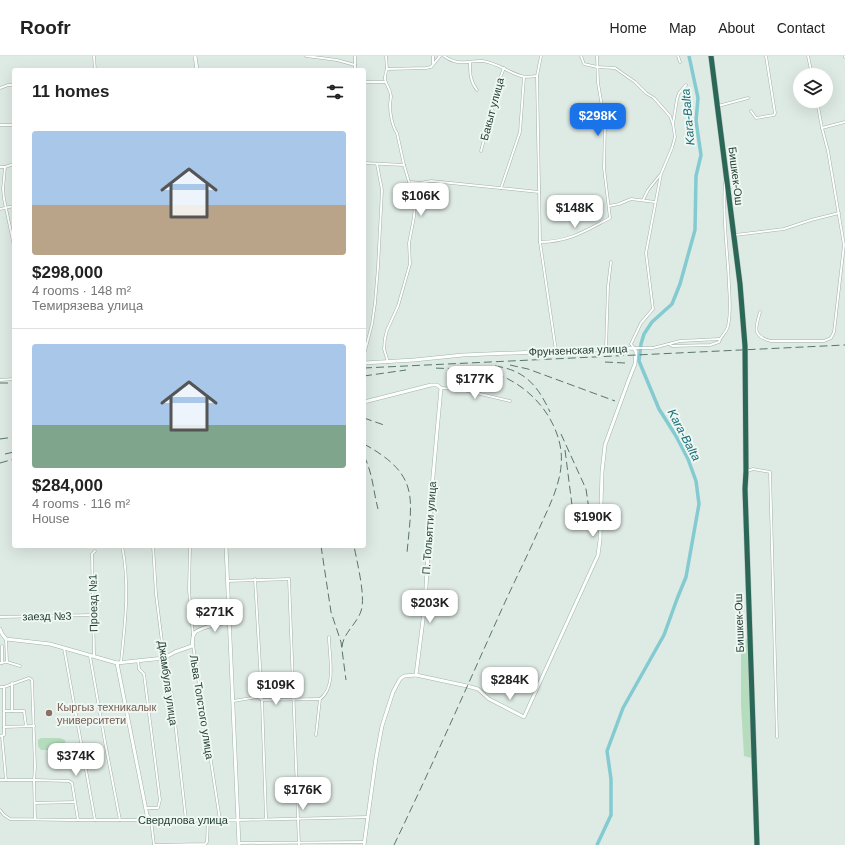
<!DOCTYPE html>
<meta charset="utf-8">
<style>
body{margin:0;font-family:Arial,sans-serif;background:#f2f2f2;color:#222;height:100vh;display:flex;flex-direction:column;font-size:15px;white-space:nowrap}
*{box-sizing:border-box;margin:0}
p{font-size:13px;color:#767676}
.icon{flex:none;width:22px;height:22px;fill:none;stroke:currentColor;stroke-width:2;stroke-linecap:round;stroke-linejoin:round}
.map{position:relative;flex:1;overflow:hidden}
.sheet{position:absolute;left:12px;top:12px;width:354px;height:480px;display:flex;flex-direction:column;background:#fff;border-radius:4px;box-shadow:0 4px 16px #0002}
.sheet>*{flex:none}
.fabs{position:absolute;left:793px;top:12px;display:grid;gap:8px}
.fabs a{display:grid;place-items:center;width:40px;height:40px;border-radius:50%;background:#fff;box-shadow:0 4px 16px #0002;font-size:20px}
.price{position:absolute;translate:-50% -34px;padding:0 9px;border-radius:8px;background:#fff;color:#222;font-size:13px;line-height:26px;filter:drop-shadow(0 1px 2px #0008)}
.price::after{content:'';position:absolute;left:50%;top:24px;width:12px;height:9px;margin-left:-6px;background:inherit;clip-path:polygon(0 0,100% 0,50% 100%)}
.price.on{background:#1a73e8;color:#fff}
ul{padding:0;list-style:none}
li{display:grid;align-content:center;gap:8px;height:212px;padding:0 20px}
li+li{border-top:1px solid #e0e0e0}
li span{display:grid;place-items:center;height:124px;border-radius:4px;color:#555}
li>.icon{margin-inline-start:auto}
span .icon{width:72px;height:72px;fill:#fffc;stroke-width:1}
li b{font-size:17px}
h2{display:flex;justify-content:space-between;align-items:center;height:48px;padding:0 20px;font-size:17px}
header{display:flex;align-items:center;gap:24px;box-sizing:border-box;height:56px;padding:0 20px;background:#fff;border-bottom:1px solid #e0e0e0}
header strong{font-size:19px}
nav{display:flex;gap:22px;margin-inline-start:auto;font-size:14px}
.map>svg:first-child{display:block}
</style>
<header>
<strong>Roofr</strong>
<nav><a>Home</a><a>Map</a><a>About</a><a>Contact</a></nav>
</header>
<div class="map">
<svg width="845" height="789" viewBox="0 0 845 789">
<rect width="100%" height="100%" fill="#deeae4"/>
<g fill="#b6dcbe">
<polygon points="747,583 752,702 744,700 741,649 741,584"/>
<polygon points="41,682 60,682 65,684 66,691 62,694 41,694 38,690 38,684"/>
</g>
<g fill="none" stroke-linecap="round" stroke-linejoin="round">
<polyline stroke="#84cbd1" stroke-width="3.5" points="597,789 611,759 611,723 607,695 623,652 664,579 677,543 686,521 699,448 696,425 688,403 676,380 659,353 639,305 641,288 644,278 652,266 672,248 680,228 695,174 696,120 701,99 696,65 698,42 689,0"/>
<defs>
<g id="street">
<polyline points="94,0 95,14"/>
<polyline points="306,0 337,4 355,9"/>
<polyline points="355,0 355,14"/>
<polyline points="386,0 387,13"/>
<polyline points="433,0 433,7"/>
<path d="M 444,0 C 459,11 467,4 483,5 C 497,7 508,16 521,20 C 526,22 532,20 537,20"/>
<polyline points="541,0 537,20 540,186 556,295"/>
<polyline points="581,0 584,8 597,11 615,12 635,26 646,37 654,42 670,60 672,66"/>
<polyline points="678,0 680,6"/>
<polyline points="808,0 812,19"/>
<polyline points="845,0 845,1"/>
<path d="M 470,7 C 470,17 470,25 477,34"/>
<polyline points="364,26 385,26"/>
<polyline points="686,29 679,37 677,43 673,68 675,81 672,92 661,118 646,197 653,253 641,267 631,288 634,292 653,292 680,285 720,283"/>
<polyline points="0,32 8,29 14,29"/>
<polyline points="718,50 748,42"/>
<polyline points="751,55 756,62 774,59 775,57 766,0"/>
<polyline points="0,69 14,69"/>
<polyline points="822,72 845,66"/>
<polyline points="481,95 500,22 504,12"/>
<polyline points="364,107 404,109"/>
<polyline points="0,111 5,111 14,108"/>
<polyline points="5,111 3,133 4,143 14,190"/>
<polyline points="411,126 420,127 431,125 539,136"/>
<polyline points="501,132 520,76 524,21"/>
<polyline points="643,144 648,134 660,119"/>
<polyline points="609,150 619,148 631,143 655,146"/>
<polyline points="0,153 14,150"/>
<polyline points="735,179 784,173 811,164 839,157"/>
<path d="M 540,186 C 569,186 585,175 610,162 L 604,112 L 605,68 L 598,27 L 597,0"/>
<path d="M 760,256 C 756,271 751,280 771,285 L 824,285 L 831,282 L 834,276 L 844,189 L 828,95 L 822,72 L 817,45"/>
<path d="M 669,288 L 672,290 L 710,289 L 719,286 C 721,279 726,278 728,270 C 731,257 730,243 729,230 C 728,196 722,161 725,127"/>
<polyline points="606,293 608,230 611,206"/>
<polyline points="364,299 372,268 375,247 378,211 382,134 377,108"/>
<path d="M 388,306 L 384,293 L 385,282 L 387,274 L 398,250 L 410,208 L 409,187 L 414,161 L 415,146 L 404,109 L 397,77 C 392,70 390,57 390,49 C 390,46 391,43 391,40 C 390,29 381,27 387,13 L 426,12 L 431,11 L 440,0"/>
<polyline points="0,324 14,323"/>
<polyline points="441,332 459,333 510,345"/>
<polyline points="747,415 753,413 770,416 777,681"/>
<polyline points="153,490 156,538 164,602 172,639 186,764"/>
<polyline points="190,490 189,534 193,579"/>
<polyline points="255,523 262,644 266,762"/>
<polyline points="228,525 289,523 299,789"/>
<polyline points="0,561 93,559"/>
<polyline points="6,583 7,606"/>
<polyline points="193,589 220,764"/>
<polyline points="64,592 95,764"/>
<polyline points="94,599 92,498 95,495"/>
<polyline points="90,600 105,686 120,764"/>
<polyline points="138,605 139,613 144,618 160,744 158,752 146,752"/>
<path d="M 121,606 C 125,568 130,528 122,490"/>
<polyline points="0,607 7,606 20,610"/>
<polyline points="2,607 2,590"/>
<polyline points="0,631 4,631 29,622 32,624 35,711 34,724 0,724"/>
<polyline points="233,645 258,641 262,644 320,643"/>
<polyline points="4,655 24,655 26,670"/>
<polyline points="12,655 12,627"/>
<polyline points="4,671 34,670"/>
<path d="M 316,679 L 320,643 C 337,631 329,600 329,581"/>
<polyline points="0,680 4,679 4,631"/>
<polyline points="2,680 6,724"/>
<polyline points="35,747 75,746"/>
<polyline points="0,754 4,759 10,763 70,764 151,764 154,789"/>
<polyline points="35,763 34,724 69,725 72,727 78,764"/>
<polyline points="238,764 368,761"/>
<polyline points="239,787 365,786"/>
<polyline points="154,789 205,788 207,786 208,764"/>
</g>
<g id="secondary">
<polyline points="195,0 197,14"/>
<polyline points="364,307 414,304 463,299 634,292 636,296 635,308 628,326 605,389 602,416 600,484 598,499 524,661 489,643 478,633 467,630 416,619"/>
<polyline points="364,346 431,329 437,329 441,332 432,431 425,548 416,619 404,620 400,623 393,636 382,670 376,702 364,789"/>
<polyline points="226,490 239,789"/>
<path d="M 0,573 L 2,578 L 6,583 L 50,588 L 117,607 L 164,602 L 175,596 L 192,590 C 193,586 192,581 194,578 C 196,572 223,567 229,566"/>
<polyline points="117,607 147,759 151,764 238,764"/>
</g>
<polyline id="highway" points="711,0 740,228 745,290 746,415 745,433 757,789"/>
</defs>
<use href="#street" stroke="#a1b2ab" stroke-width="3"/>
<use href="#secondary" stroke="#9db6ab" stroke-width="4"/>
<use href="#highway" stroke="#bcc4c1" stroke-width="6"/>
<use href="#street" stroke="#fff" stroke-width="2"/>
<use href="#secondary" stroke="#fff" stroke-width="3"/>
<use href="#highway" stroke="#2a6756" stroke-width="5"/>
<g stroke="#59766c" stroke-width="1" stroke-dasharray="8 4" stroke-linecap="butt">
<polyline points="605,306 625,307"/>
<polyline points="510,309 528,313 615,345"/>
<path d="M 495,310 C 525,314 538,330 550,356"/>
<polyline points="364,312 845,289"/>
<polyline points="364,320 406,314"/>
<polyline points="0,327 14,327"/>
<polyline points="364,362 384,369"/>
<polyline points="561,378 586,433 593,481"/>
<polyline points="0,383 14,381"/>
<path d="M 364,388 C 420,419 412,441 407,497"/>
<polyline points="565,394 574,465"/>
<polyline points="5,398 14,396"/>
<path d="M 364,400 C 373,418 373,434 378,453"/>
<polyline points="0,407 14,403"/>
<polyline points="321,490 331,556 341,586 346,624"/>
<path d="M 342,591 C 343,577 357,568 361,555 C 366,541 357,506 354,490"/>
<path d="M 394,789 C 431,712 466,633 501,555 C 513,528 527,501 539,473 C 550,448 564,423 561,395 C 557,362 531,331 499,319 C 479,312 455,313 433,312"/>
</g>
</g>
<circle fill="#8d6e63" stroke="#eef7f2" stroke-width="1.5" cx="49" cy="657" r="4"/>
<g text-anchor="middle" stroke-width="4" stroke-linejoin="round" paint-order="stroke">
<g font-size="11" fill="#1f3a31" stroke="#eef7f2">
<text transform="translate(492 53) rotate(-75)" y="4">Бакыт улица</text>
<text transform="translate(736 120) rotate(83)" y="4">Бишкек-Ош</text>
<text transform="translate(578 294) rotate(-2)" y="4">Фрунзенская улица</text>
<text transform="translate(429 472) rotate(-86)" y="4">П. Тольятти улица</text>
<text transform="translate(93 547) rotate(-91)" y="4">Проезд №1</text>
<text transform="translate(47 560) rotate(-1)" y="4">заезд №3</text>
<text transform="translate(739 567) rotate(-92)" y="4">Бишкек-Ош</text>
<text transform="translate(168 627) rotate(82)" y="4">Джамбула улица</text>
<text transform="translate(202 651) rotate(81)" y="4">Льва Толстого улица</text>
<text x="183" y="768">Свердлова улица</text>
</g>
<g font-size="11" fill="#785e54" stroke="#eef7f2" text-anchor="start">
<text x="57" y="655">Кыргыз техникалык<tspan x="57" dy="13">университети</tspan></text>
</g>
<g font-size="12" font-style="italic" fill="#186d77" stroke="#eef7f2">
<text transform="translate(688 61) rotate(-95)" y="4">Kara-Balta</text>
<text transform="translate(684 379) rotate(62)" y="4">Kara-Balta</text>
</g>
</g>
</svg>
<div class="fabs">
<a><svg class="icon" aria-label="layers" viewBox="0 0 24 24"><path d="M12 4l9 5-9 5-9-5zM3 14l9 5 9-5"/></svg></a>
</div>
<b class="price on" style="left:598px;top:81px">$298K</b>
<b class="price" style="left:421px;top:161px">$106K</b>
<b class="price" style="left:575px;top:173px">$148K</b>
<b class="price" style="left:475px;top:344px">$177K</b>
<b class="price" style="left:593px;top:482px">$190K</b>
<b class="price" style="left:430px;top:568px">$203K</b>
<b class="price" style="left:215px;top:577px">$271K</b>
<b class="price" style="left:510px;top:645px">$284K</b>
<b class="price" style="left:276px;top:650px">$109K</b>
<b class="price" style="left:76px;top:721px">$374K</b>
<b class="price" style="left:303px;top:755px">$176K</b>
<section class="sheet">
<h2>11 homes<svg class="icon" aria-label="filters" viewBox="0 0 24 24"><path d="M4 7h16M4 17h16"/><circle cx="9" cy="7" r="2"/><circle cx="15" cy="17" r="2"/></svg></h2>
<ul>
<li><span style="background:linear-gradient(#a9c7e8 60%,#b9a48a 0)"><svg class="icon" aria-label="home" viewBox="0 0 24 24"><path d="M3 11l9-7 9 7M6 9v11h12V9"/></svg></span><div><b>$298,000</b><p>4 rooms · 148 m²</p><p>Темирязева улица</p></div></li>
<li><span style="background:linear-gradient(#a9c7e8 65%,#7fa58c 0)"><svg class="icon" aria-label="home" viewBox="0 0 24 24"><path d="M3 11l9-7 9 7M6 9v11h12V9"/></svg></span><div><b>$284,000</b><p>4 rooms · 116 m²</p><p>House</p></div></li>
</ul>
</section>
</div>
